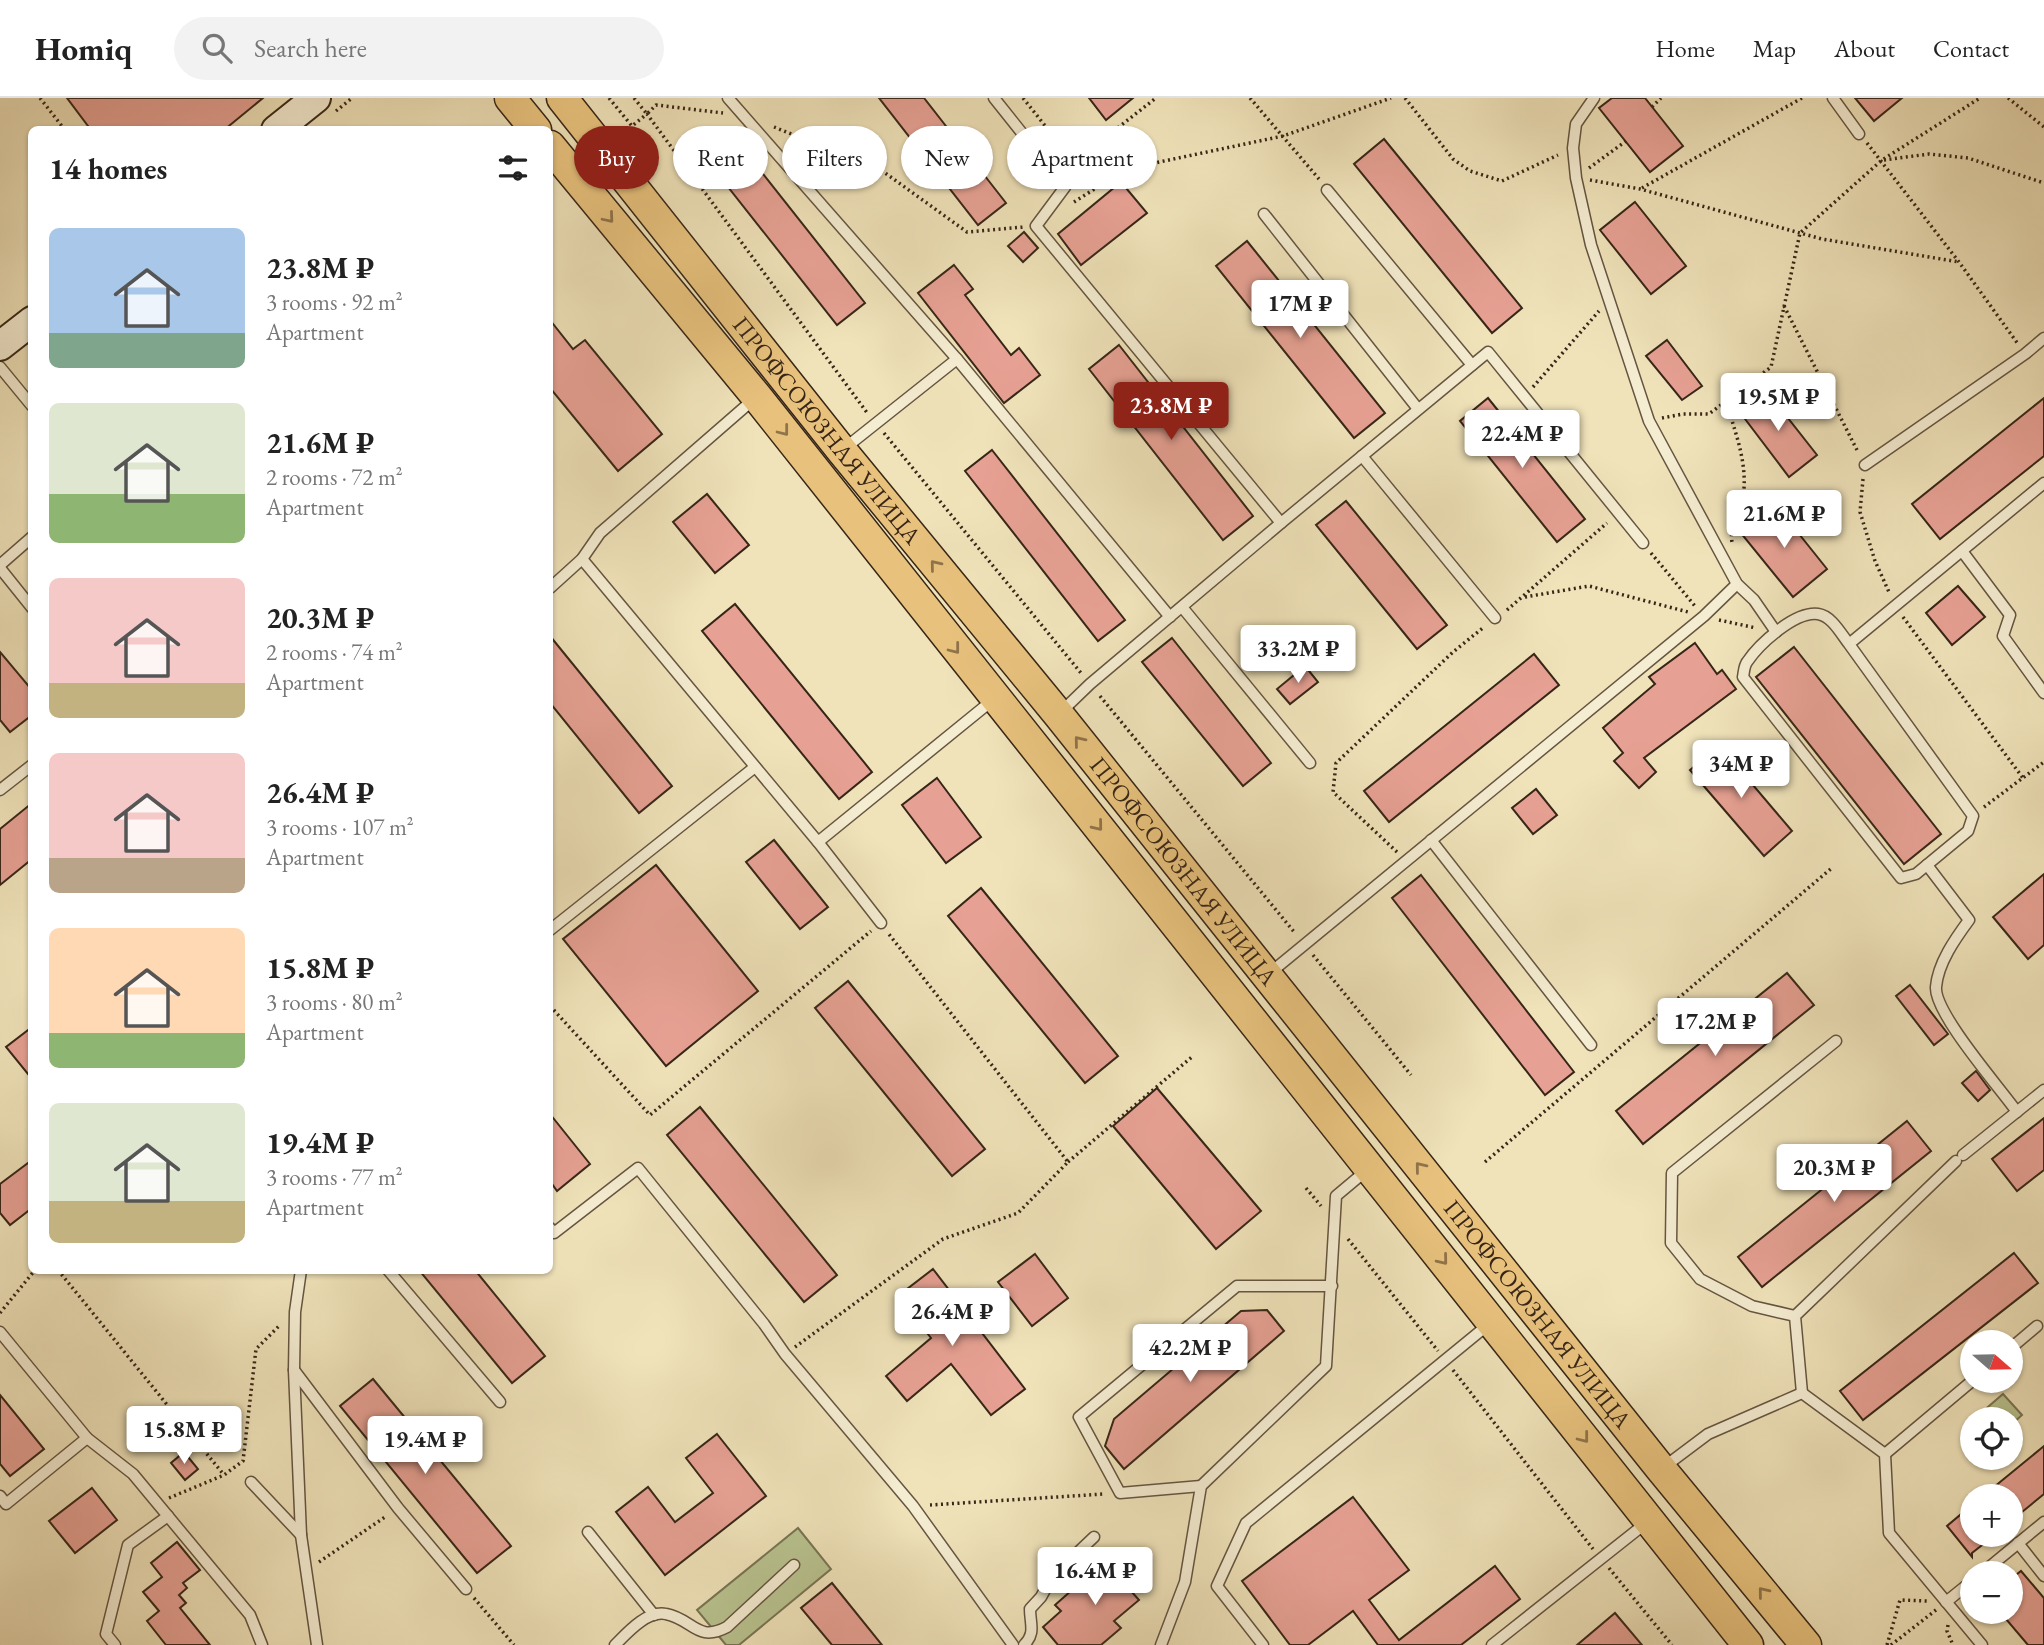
<!DOCTYPE html>
<meta charset="utf-8">
<style>
body{margin:0;font-family:"EB Garamond",serif;background:#f2f2f2;color:#222;height:100vh;display:flex;flex-direction:column;font-size:26px;white-space:nowrap}
*{box-sizing:border-box;margin:0}
p{font-size:23px;color:#767676}
.icon{flex:none;width:38px;height:38px;fill:none;stroke:currentColor;stroke-width:2;stroke-linecap:round;stroke-linejoin:round}
.map{position:relative;flex:1;overflow:hidden}
.panel{position:absolute;left:28px;top:28px;width:525px;height:1148px;display:flex;flex-direction:column;background:#fff;border-radius:10px;box-shadow:0 2px 5px #0004}
.panel>*{flex:none}
.hud{position:absolute;left:574px;top:28px;width:665px;height:63px;display:flex;gap:14px}
.needle{width:46px;rotate:110deg}
.buttons{position:absolute;left:1960px;top:1232px;display:grid;gap:14px}
.buttons a{display:grid;place-items:center;width:63px;height:63px;border-radius:50%;background:#fff;box-shadow:0 2px 5px #0004;font-size:35px}
.price{position:absolute;translate:-50% -60px;padding:0 16px;border-radius:7px;background:#fff;color:#222;font-size:23px;line-height:46px;filter:drop-shadow(0 2px 4px #0008)}
.price::after{content:'';position:absolute;left:50%;top:42px;width:21px;height:16px;margin-left:-10px;background:inherit;clip-path:polygon(0 0,100% 0,50% 100%)}
.price.active{background:#8f2418;color:#fff}
ul{padding:0;list-style:none}
li{display:flex;align-items:center;gap:21px;height:175px;padding:0 21px}
li span{display:grid;place-items:center;flex:none;width:196px;height:140px;border-radius:10px;color:#555}
li>.icon{margin-inline-start:auto}
span .icon{width:84px;height:84px;fill:#fffc;stroke-width:1}
li b{font-size:30px}
h2{display:flex;justify-content:space-between;align-items:center;height:84px;padding:0 21px;font-size:30px}
.tag{padding:0 24px;border-radius:32px;background:#fff;box-shadow:0 2px 5px #0004;font-size:24px;line-height:63px}
.tag.active{background:#8f2418;color:#fff}
header{display:flex;align-items:center;gap:42px;box-sizing:border-box;height:98px;padding:0 35px;background:#fff;border-bottom:2px solid #e0e0e0}
header strong{font-size:33px}
nav{display:flex;gap:38px;margin-inline-start:auto;font-size:24px}
.search{width:490px;height:63px;background:#f2f2f2;display:flex;align-items:center;gap:18px;box-sizing:border-box;padding:0 24px;border-radius:38px;color:#767676;font-size:26px}
.map>svg:first-child{display:block}
</style>
<header>
<strong>Homiq</strong>
<div class="search"><svg class="icon" aria-label="search" viewBox="0 0 24 24"><circle cx="10" cy="10" r="6"/><path d="M15 15l6 6"/></svg>Search here</div>
<nav><a>Home</a><a>Map</a><a>About</a><a>Contact</a></nav>
</header>
<div class="map">
<svg width="2044" height="1547" viewBox="0 0 2044 1547">
<rect width="100%" height="100%" fill="#f0e3ba"/>
<filter id="stains"><feTurbulence type="fractalNoise" baseFrequency=".00286" numOctaves="4"/><feColorMatrix values="0 0 0 0 .2 0 0 0 0 .09 0 0 0 0 .02 0 0 0 .5 -.17"/></filter>
<radialGradient id="worn" r=".72"><stop offset=".6" stop-color="#630" stop-opacity="0"/><stop offset="1" stop-color="#630" stop-opacity=".3"/></radialGradient>
<g fill="#b9c490" stroke="#787554" stroke-width="2">
<polygon points="2003,1296 2022,1317 2011,1327 2011,1321 1974,1321"/>
<polygon points="798,1430 831,1471 739,1547 726,1547 697,1512"/>
</g>
<g fill="#e7a194" stroke="#372617" stroke-width="2">
<polygon points="67,0 263,0 224,32 91,32"/>
<polygon points="879,0 924,0 1006,105 978,127"/>
<polygon points="1089,0 1133,0 1106,22"/>
<polygon points="1612,0 1645,0 1683,48 1650,74 1599,10"/>
<polygon points="1855,0 1902,0 1874,23"/>
<polygon points="730,34 865,205 837,227 702,56"/>
<polygon points="1384,41 1522,210 1492,235 1354,66"/>
<polygon points="1121,84 1147,115 1081,167 1058,136"/>
<polygon points="1635,104 1686,168 1651,196 1600,132"/>
<polygon points="1024,134 1038,150 1023,164 1008,148"/>
<polygon points="1247,143 1385,315 1354,340 1216,168"/>
<polygon points="954,167 973,191 965,197 1011,257 1019,250 1040,277 1004,305 918,195"/>
<polygon points="550,222 573,251 585,242 662,336 618,373 550,290"/>
<polygon points="1667,242 1702,288 1682,302 1646,258"/>
<polygon points="1119,247 1253,418 1223,442 1089,271"/>
<polygon points="1766,292 1817,357 1789,379 1739,313"/>
<polygon points="1488,300 1585,421 1557,444 1460,323"/>
<polygon points="2044,300 2044,358 1940,441 1912,406"/>
<polygon points="992,352 1125,522 1098,543 965,373"/>
<polygon points="707,396 749,447 715,475 673,424"/>
<polygon points="1346,403 1447,527 1417,551 1316,427"/>
<polygon points="1775,406 1827,471 1793,499 1740,434"/>
<polygon points="1958,488 1985,519 1952,547 1926,515"/>
<polygon points="735,506 872,674 839,701 702,533"/>
<polygon points="550,538 672,688 639,715 550,605"/>
<polygon points="1172,540 1271,665 1243,688 1142,564"/>
<polygon points="1695,545 1717,576 1722,572 1736,591 1644,660 1656,674 1639,690 1614,663 1623,655 1603,630 1655,586 1649,579"/>
<polygon points="1794,549 1941,736 1904,766 1756,579"/>
<polygon points="0,554 32,592 32,617 10,634 0,622"/>
<polygon points="1534,556 1559,587 1389,724 1364,693"/>
<polygon points="1305,568 1318,584 1290,606 1277,591"/>
<polygon points="1719,647 1792,733 1764,758 1690,672"/>
<polygon points="937,680 981,739 946,765 902,707"/>
<polygon points="1536,691 1557,717 1533,736 1512,710"/>
<polygon points="32,705 32,761 0,787 0,731"/>
<polygon points="774,742 828,809 800,831 746,764"/>
<polygon points="656,767 758,893 666,968 563,841"/>
<polygon points="2044,776 2044,847 2028,861 1993,819"/>
<polygon points="1421,777 1574,974 1545,997 1392,800"/>
<polygon points="981,790 1118,958 1085,985 948,818"/>
<polygon points="1787,875 1814,907 1643,1046 1616,1013"/>
<polygon points="848,883 985,1051 952,1078 815,910"/>
<polygon points="1910,887 1948,936 1934,947 1896,898"/>
<polygon points="32,929 32,981 6,949"/>
<polygon points="1976,973 1990,992 1978,1003 1962,985"/>
<polygon points="1157,990 1261,1113 1216,1151 1113,1028"/>
<polygon points="700,1009 837,1177 804,1204 667,1037"/>
<polygon points="550,1016 590,1066 557,1093 550,1083"/>
<polygon points="2044,1020 2044,1072 2017,1093 1992,1061"/>
<polygon points="1907,1023 1931,1053 1762,1189 1738,1159"/>
<polygon points="32,1062 32,1110 10,1127 0,1115 0,1086"/>
<polygon points="2014,1155 2038,1185 1863,1322 1840,1293"/>
<polygon points="1035,1156 1068,1200 1032,1228 998,1184"/>
<polygon points="933,1171 1025,1291 991,1317 951,1266 907,1303 886,1278 931,1240 898,1198"/>
<polygon points="419,1172 475,1172 545,1258 512,1285"/>
<polygon points="1267,1212 1284,1233 1124,1371 1105,1348 1114,1321 1241,1213"/>
<polygon points="373,1281 511,1448 477,1475 340,1308"/>
<polygon points="0,1297 44,1351 10,1378 0,1366"/>
<polygon points="717,1336 766,1398 665,1477 616,1414 648,1389 675,1424 713,1395 686,1360"/>
<polygon points="2044,1348 2044,1396 2011,1423 2011,1398 1983,1398"/>
<polygon points="184,1354 198,1371 185,1382 171,1365"/>
<polygon points="92,1390 117,1422 75,1455 49,1423"/>
<polygon points="1353,1399 1409,1472 1369,1502 1399,1542 1495,1468 1520,1501 1461,1547 1378,1547 1353,1513 1308,1547 1290,1547 1242,1483"/>
<polygon points="1972,1407 1972,1437 1995,1437 1972,1455 1972,1459 1947,1428"/>
<polygon points="177,1444 200,1472 183,1485 187,1490 179,1497 186,1505 180,1510 210,1547 166,1547 147,1523 159,1513 143,1494 162,1479 151,1465"/>
<polygon points="1127,1462 1141,1479 1136,1483 1139,1486 1131,1493 1139,1502 1114,1523 1121,1530 1101,1547 1058,1547 1043,1529 1061,1513 1055,1507 1098,1469 1104,1476 1119,1463 1121,1466"/>
<polygon points="2021,1473 2044,1500 2044,1547 2028,1547 2000,1514 2011,1514 2011,1481"/>
<polygon points="832,1485 882,1547 832,1547 801,1510"/>
<polygon points="1615,1515 1642,1547 1577,1547"/>
</g>
<g fill="none" stroke-linecap="round" stroke-linejoin="round">
<defs>
<g id="lane">
<polyline points="728,0 957,261 1170,519"/>
<polyline points="994,0 1065,89 1036,128 1281,425 1090,586 1062,613"/>
<polyline points="1594,0 1576,26 1573,50 1576,80 1591,147 1649,323 1737,486 1754,502 1776,534"/>
<polyline points="1833,0 1859,36"/>
<polyline points="1327,92 1472,267"/>
<polyline points="1264,116 1418,311"/>
<polyline points="0,269 32,308"/>
<polyline points="845,350 957,261"/>
<polyline points="1362,358 1495,520"/>
<polyline points="1865,367 2025,256 2044,240"/>
<polyline points="1281,425 1488,254 1643,445"/>
<polyline points="1962,453 2010,517 2003,538 2044,595"/>
<polyline points="582,461 818,744 994,601"/>
<polyline points="0,467 32,439"/>
<polyline points="0,470 32,510"/>
<polyline points="550,490 582,461 600,435 754,301"/>
<polyline points="1182,509 1310,665"/>
<path d="M 1849,546 C 1841,536 1832,518 1818,516 C 1795,513 1759,546 1747,564 C 1744,568 1744,574 1743,579 L 1901,780 L 1916,776 L 1968,733 L 1973,718 L 1849,546 L 2044,385"/>
<polyline points="0,692 32,667"/>
<polyline points="1431,742 1591,947"/>
<polyline points="818,744 881,825"/>
<path d="M 1927,767 L 1969,822 C 1955,841 1938,865 1936,889 C 1934,915 2000,990 2017,1014"/>
<polyline points="550,832 755,669"/>
<polyline points="1270,875 1704,518 1737,486"/>
<polyline points="1963,1057 2044,992"/>
<polyline points="550,1130 554,1135 638,1070 764,1226 785,1256 913,1408 1013,1547"/>
<polyline points="301,1172 295,1214 294,1272 301,1437 317,1547"/>
<polyline points="388,1172 500,1304"/>
<polyline points="1795,1218 1752,1208 1700,1181 1671,1145 1672,1075 1836,943"/>
<polyline points="0,1234 87,1340 133,1376 250,1517 262,1547"/>
<polyline points="2011,1250 2037,1228"/>
<polyline points="294,1272 398,1410 466,1491"/>
<polyline points="1802,1295 1795,1218 1956,1063"/>
<polyline points="1885,1356 1972,1283"/>
<polyline points="1664,1369 1708,1336 1802,1295 1885,1356 1889,1435 1982,1547"/>
<polyline points="251,1384 301,1437"/>
<polyline points="1201,1388 1120,1395 1079,1319 1237,1188 1332,1188"/>
<polyline points="0,1398 6,1406 87,1340"/>
<polyline points="588,1434 654,1517"/>
<polyline points="2018,1445 2044,1478"/>
<polyline points="1982,1475 2044,1424"/>
<polyline points="1946,1504 1972,1483"/>
<polyline points="115,1547 106,1536 128,1447 168,1418"/>
<path d="M 615,1547 C 627,1535 647,1512 666,1516 C 693,1521 697,1545 727,1529 L 794,1467"/>
<path d="M 1024,1547 C 1036,1535 1030,1526 1030,1511 L 1041,1499 L 1052,1479 L 1094,1439"/>
<polyline points="1161,1547 1185,1484 1201,1388 1326,1268 1336,1098 1367,1072"/>
<polyline points="1263,1547 1217,1488 1246,1425 1489,1226"/>
<polyline points="1492,1547 1646,1425"/>
</g>
<g id="secondary">
<polyline points="276,32 316,0"/>
<polyline points="0,248 32,223"/>
</g>
<g id="primary">
<polyline points="510,0 536,32"/>
<path id="s1" d="M 562,0 L 842,353 L 1058,616 L 1661,1371 L 1806,1547"/>
<polyline points="550,48 757,299 1748,1547"/>
</g>
</defs>
<use href="#lane" stroke="#655540" stroke-width="13"/>
<use href="#secondary" stroke="#372617" stroke-width="32"/>
<use href="#primary" stroke="#372617" stroke-width="33"/>
<g stroke="#372617" stroke-width="3.5" stroke-dasharray="2 3.5" stroke-linecap="butt">
<polyline points="40,0 65,32"/>
<polyline points="609,0 632,28 647,16 868,316"/>
<polyline points="634,0 647,16 656,7 723,15"/>
<polyline points="1023,0 1074,64 1156,0"/>
<polyline points="1250,0 1319,81"/>
<polyline points="1405,0 1453,61 1470,73 1502,83 1558,57"/>
<polyline points="2008,0 2044,29"/>
<polyline points="1652,9 1661,0"/>
<polyline points="336,13 352,0"/>
<polyline points="774,29 881,72 967,134 1024,129"/>
<polyline points="1867,45 1959,164 2018,246"/>
<polyline points="1884,62 1929,56 1968,60 2044,85"/>
<polyline points="1589,70 1626,43"/>
<polyline points="1590,82 1640,91 1822,141 1959,164"/>
<polyline points="1642,90 1802,0"/>
<polyline points="1074,104 1126,71 1283,38 1391,0"/>
<polyline points="1784,208 1858,354"/>
<polyline points="1533,289 1599,213"/>
<path d="M 1726,303 C 1734,331 1746,360 1744,390 C 1743,408 1729,425 1732,444"/>
<polyline points="1662,320 1683,316 1709,316 1771,269 1800,135 1882,62 1980,0"/>
<polyline points="884,335 1081,575"/>
<polyline points="1863,381 1860,414 1875,463 1889,494"/>
<polyline points="1651,455 1695,508"/>
<polyline points="1525,499 1589,488 1688,514"/>
<polyline points="1507,512 1607,425"/>
<polyline points="1903,519 2023,680"/>
<polyline points="1719,522 1756,530"/>
<polyline points="1100,598 1295,835"/>
<polyline points="1984,709 2044,664"/>
<polyline points="1397,754 1333,694 1336,665 1453,554 1484,529"/>
<polyline points="1313,857 1411,977"/>
<polyline points="550,908 650,1017 871,833"/>
<polyline points="1068,1064 1193,958"/>
<polyline points="1485,1064 1833,769"/>
<polyline points="1306,1090 1321,1108"/>
<polyline points="1348,1141 1438,1253"/>
<polyline points="58,1172 224,1377"/>
<polyline points="0,1215 35,1172"/>
<polyline points="795,1249 943,1141 1018,1115 1068,1064 888,835"/>
<polyline points="1453,1272 1593,1451"/>
<polyline points="169,1400 224,1377 243,1363 256,1251 280,1227"/>
<polyline points="930,1407 1104,1396"/>
<polyline points="319,1464 385,1419"/>
<polyline points="1609,1470 1672,1547"/>
<polyline points="474,1500 514,1547"/>
<polyline points="1948,1527 1947,1533 1953,1547"/>
<polyline points="1887,1547 1900,1502 1927,1503"/>
<polyline points="1891,1547 1936,1512"/>
</g>
<use href="#lane" stroke="#f5edd2" stroke-width="10"/>
<use href="#secondary" stroke="#f5edd2" stroke-width="28"/>
<use href="#primary" stroke="#e8c27d" stroke-width="30"/>
</g>
<defs><path id="oneway-chevron" d="M-2-3.5L2.5 0L-2 3.5" fill="none" stroke-width="1.6" stroke-linecap="round" stroke-linejoin="round" transform="scale(1.75)"/></defs>
<g stroke="#90744a">
<use href="#oneway-chevron" transform="translate(609 120) rotate(50)"/>
<use href="#oneway-chevron" transform="translate(784 333) rotate(52)"/>
<use href="#oneway-chevron" transform="translate(935 467) rotate(-129)"/>
<use href="#oneway-chevron" transform="translate(955 551) rotate(52)"/>
<use href="#oneway-chevron" transform="translate(1079 643) rotate(-129)"/>
<use href="#oneway-chevron" transform="translate(1098 728) rotate(51)"/>
<use href="#oneway-chevron" transform="translate(1420 1069) rotate(-129)"/>
<use href="#oneway-chevron" transform="translate(1443 1162) rotate(51)"/>
<use href="#oneway-chevron" transform="translate(1584 1340) rotate(52)"/>
<use href="#oneway-chevron" transform="translate(1763 1494) rotate(-129)"/>
</g>
<g text-anchor="middle" stroke-width="5" stroke-linejoin="round" paint-order="stroke">
<g font-size="24" fill="#372617" stroke="#f5edd2">
<text dy="8" stroke="none"><textPath href="#s1" startOffset="425">ПРОФСОЮЗНАЯ УЛИЦА</textPath></text>
<text dy="8" stroke="none"><textPath href="#s1" startOffset="992">ПРОФСОЮЗНАЯ УЛИЦА</textPath></text>
<text dy="8" stroke="none"><textPath href="#s1" startOffset="1559">ПРОФСОЮЗНАЯ УЛИЦА</textPath></text>
</g>
</g>
<rect width="100%" height="100%" filter="url(#stains)"/>
<rect width="100%" height="100%" fill="url(#worn)"/>
</svg>
<div class="buttons">
<a><svg class="needle" viewBox="-14 -14 28 28"><path d="M0-13l5 13h-10z" fill="#e53935"/><path d="M0 13l5-13h-10z" fill="#767676"/></svg></a>
<a><svg class="icon" aria-label="locate" viewBox="0 0 24 24"><circle cx="12" cy="12" r="6"/><path d="M12 2v4M12 18v4M2 12h4M18 12h4"/></svg></a>
<a>+</a>
<a>−</a>
</div>
<b class="price" style="left:1300px;top:242px">17M ₽</b>
<b class="price" style="left:1778px;top:335px">19.5M ₽</b>
<b class="price active" style="left:1171px;top:344px">23.8M ₽</b>
<b class="price" style="left:1522px;top:372px">22.4M ₽</b>
<b class="price" style="left:1784px;top:452px">21.6M ₽</b>
<b class="price" style="left:1298px;top:587px">33.2M ₽</b>
<b class="price" style="left:1741px;top:702px">34M ₽</b>
<b class="price" style="left:1715px;top:960px">17.2M ₽</b>
<b class="price" style="left:1834px;top:1106px">20.3M ₽</b>
<b class="price" style="left:952px;top:1250px">26.4M ₽</b>
<b class="price" style="left:1190px;top:1286px">42.2M ₽</b>
<b class="price" style="left:184px;top:1368px">15.8M ₽</b>
<b class="price" style="left:425px;top:1378px">19.4M ₽</b>
<b class="price" style="left:1095px;top:1509px">16.4M ₽</b>
<div class="hud">
<a class="tag active">Buy</a>
<a class="tag">Rent</a>
<a class="tag">Filters</a>
<a class="tag">New</a>
<a class="tag">Apartment</a>
</div>
<section class="panel">
<h2>14 homes<svg class="icon" aria-label="filters" viewBox="0 0 24 24"><path d="M4 7h16M4 17h16"/><circle cx="9" cy="7" r="2"/><circle cx="15" cy="17" r="2"/></svg></h2>
<ul>
<li><span style="background:linear-gradient(#a9c7e8 75%,#7fa58c 0)"><svg class="icon" aria-label="home" viewBox="0 0 24 24"><path d="M3 11l9-7 9 7M6 9v11h12V9"/></svg></span><div><b>23.8M ₽</b><p>3 rooms · 92 m²</p><p>Apartment</p></div></li>
<li><span style="background:linear-gradient(#dfe7d0 65%,#8fb573 0)"><svg class="icon" aria-label="home" viewBox="0 0 24 24"><path d="M3 11l9-7 9 7M6 9v11h12V9"/></svg></span><div><b>21.6M ₽</b><p>2 rooms · 72 m²</p><p>Apartment</p></div></li>
<li><span style="background:linear-gradient(#f6c9c9 75%,#c2b280 0)"><svg class="icon" aria-label="home" viewBox="0 0 24 24"><path d="M3 11l9-7 9 7M6 9v11h12V9"/></svg></span><div><b>20.3M ₽</b><p>2 rooms · 74 m²</p><p>Apartment</p></div></li>
<li><span style="background:linear-gradient(#f6c9c9 75%,#b9a48a 0)"><svg class="icon" aria-label="home" viewBox="0 0 24 24"><path d="M3 11l9-7 9 7M6 9v11h12V9"/></svg></span><div><b>26.4M ₽</b><p>3 rooms · 107 m²</p><p>Apartment</p></div></li>
<li><span style="background:linear-gradient(#ffd9b3 75%,#8fb573 0)"><svg class="icon" aria-label="home" viewBox="0 0 24 24"><path d="M3 11l9-7 9 7M6 9v11h12V9"/></svg></span><div><b>15.8M ₽</b><p>3 rooms · 80 m²</p><p>Apartment</p></div></li>
<li><span style="background:linear-gradient(#dfe7d0 70%,#c2b280 0)"><svg class="icon" aria-label="home" viewBox="0 0 24 24"><path d="M3 11l9-7 9 7M6 9v11h12V9"/></svg></span><div><b>19.4M ₽</b><p>3 rooms · 77 m²</p><p>Apartment</p></div></li>
</ul>
</section>
</div>
